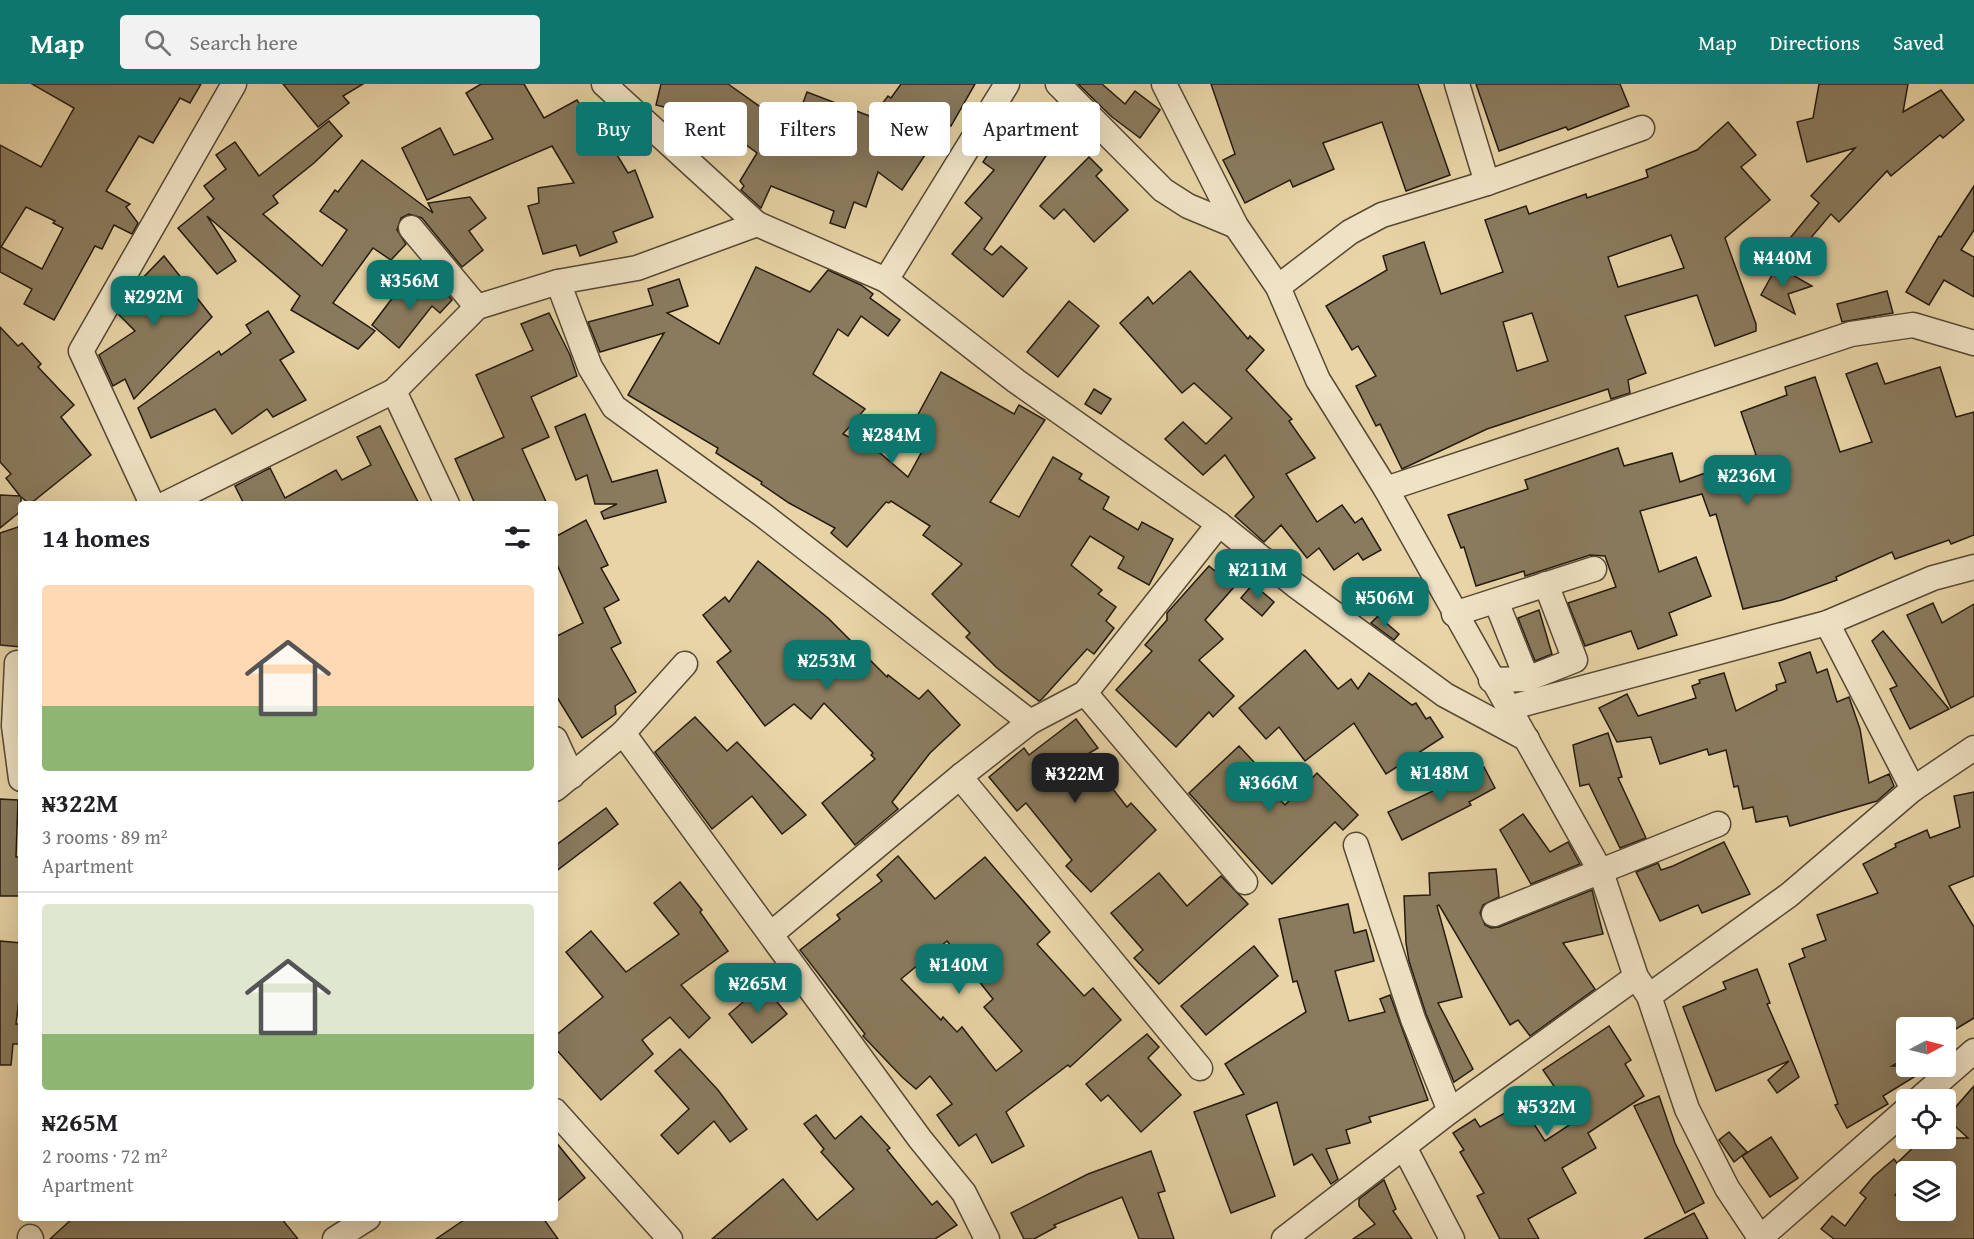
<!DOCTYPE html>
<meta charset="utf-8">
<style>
body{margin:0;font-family:"Gentium Book Plus",serif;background:#f2f2f2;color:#202124;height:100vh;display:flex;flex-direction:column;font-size:22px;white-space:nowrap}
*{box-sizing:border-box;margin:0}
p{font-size:20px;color:#757577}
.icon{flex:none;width:33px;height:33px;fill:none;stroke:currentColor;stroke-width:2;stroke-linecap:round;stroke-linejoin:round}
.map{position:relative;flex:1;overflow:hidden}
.details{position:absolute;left:18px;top:417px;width:540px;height:720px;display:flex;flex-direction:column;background:#fff;border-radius:6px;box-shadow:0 6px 24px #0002}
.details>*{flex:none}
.banner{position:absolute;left:576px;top:18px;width:570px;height:54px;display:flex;gap:12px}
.needle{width:39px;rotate:83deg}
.controls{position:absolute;left:1896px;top:933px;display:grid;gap:12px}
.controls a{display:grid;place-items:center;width:60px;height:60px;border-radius:6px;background:#fff;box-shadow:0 6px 24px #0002;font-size:30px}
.price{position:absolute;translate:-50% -51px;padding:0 14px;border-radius:12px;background:#0f766e;color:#fff;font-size:20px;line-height:39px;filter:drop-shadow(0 2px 3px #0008)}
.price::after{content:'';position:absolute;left:50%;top:36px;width:18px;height:14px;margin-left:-9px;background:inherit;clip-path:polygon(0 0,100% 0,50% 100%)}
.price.on{background:#222;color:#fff}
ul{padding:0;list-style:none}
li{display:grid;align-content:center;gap:12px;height:318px;padding:0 24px}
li+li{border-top:2px solid #e0e0e0}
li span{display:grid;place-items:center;height:186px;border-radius:6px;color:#555}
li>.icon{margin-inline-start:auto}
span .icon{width:108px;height:108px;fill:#fffc;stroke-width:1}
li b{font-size:26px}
h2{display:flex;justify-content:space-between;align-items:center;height:72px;padding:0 24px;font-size:26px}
.chip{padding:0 21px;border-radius:6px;background:#fff;box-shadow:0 6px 24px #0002;font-size:21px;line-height:54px}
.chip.on{background:#0f766e;color:#fff}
header{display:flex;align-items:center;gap:36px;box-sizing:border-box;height:84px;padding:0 30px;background:#0f766e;color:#fff}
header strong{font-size:28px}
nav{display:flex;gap:33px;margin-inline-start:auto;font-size:21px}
.search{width:420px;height:54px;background:#f2f2f2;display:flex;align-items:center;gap:15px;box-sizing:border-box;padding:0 21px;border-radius:6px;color:#757577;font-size:22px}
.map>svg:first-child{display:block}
</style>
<header>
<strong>Map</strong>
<div class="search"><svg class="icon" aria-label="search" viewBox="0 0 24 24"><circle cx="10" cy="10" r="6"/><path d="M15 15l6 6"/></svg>Search here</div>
<nav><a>Map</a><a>Directions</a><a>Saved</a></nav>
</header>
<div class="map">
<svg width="1974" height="1155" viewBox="0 0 1974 1155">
<rect width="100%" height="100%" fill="#e8d4a6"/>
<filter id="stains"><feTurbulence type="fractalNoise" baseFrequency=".00333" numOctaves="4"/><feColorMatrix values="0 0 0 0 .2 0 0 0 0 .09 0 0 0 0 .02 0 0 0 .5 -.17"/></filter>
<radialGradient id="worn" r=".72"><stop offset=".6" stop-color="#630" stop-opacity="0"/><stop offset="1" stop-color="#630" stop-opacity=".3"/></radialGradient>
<g fill="#8a7b5e" stroke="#241b10" stroke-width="1.5" fill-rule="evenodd">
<path d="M 32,0 L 201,0 L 190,19 L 180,14 L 153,59 L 139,52 L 106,107 L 130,120 L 126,123 L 138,139 L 132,150 L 114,141 L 102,165 L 95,162 L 54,236 L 24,220 L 32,205 L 0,188 L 0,61 L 41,83 L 74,24 ZM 26,123 L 55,137 L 53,139 L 63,144 L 42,185 L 1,163 Z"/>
<polygon points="283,0 363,0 343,12 349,19 318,43"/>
<polygon points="481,0 524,0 544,34 577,16 593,40 597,38 628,89 635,86 653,133 613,148 617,158 580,172 576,161 543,170 528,122 539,119 538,104 574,99 552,62 427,116 402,64 440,44 454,71 493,55 466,9"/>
<polygon points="661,0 728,0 793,46 807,8 872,33 888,12 891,14 901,0 975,0 951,42 946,39 902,106 878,88 866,123 854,118 845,144 830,139 834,127 771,102 761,124 741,106 744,102 740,97 757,69 711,35 656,21"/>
<polygon points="1078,0 1102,0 1125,20 1135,7 1160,26 1140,54 1112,33"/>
<polygon points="1211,0 1418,0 1450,91 1406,107 1382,38 1323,59 1334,85 1293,103 1290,96 1245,119 1223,76 1235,70"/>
<polygon points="1476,0 1620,0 1629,22 1568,46 1566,43 1499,67"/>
<polygon points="1819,0 1908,0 1903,28 1941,6 1964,36 1943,54 1940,51 1891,92 1887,87 1839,138 1831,130 1798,169 1786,159 1819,119 1811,112 1855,64 1807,78 1797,38 1813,34"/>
<polygon points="1042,20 1069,37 984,165 992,171 1001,162 1027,184 1003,213 952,170 982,134 965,119 994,86 983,78 1000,52 1011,60"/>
<polygon points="329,37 342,52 314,79 273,112 278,119 263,130 322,182 347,146 320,127 335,106 338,108 362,76 433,129 428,119 470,113 486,134 469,147 483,166 462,183 422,134 409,130 401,134 397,146 406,160 391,176 373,164 333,219 375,247 358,265 291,226 300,212 207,132 236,177 217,190 178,144 214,115 204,102 226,85 216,71 235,58 259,92"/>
<path d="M 1728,38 L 1756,71 L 1741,83 L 1770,116 L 1725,154 L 1756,240 L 1756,247 L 1715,262 L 1697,211 L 1625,232 L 1646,289 L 1628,296 L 1630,309 L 1611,315 L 1608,305 L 1487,345 L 1402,385 L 1380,340 L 1376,342 L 1356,302 L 1376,292 L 1358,262 L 1352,266 L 1326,222 L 1387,186 L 1383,172 L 1424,158 L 1441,210 L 1503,188 L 1485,136 L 1526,122 L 1529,130 L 1586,110 L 1587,114 L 1648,93 L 1646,86 L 1697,66 ZM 1671,151 L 1684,184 L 1618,203 L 1608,173 ZM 1532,229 L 1548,277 L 1517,287 L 1503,238 Z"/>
<polygon points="1089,73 1102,86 1096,92 1128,126 1094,158 1064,125 1054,135 1040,122"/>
<polygon points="1974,102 1974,146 1961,166 1974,173 1974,213 1944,196 1929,221 1906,208 1939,152 1941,153"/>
<polygon points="164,172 212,233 134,315 125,295 113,302 99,271 135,247 118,230 134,203"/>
<polygon points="1777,182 1812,202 1788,210 1795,230 1761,211"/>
<polygon points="756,183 810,208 828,186 861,201 873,210 870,214 900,236 888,252 861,232 848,252 838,245 813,290 865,325 843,350 880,369 908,393 933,347 914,338 941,288 1014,330 1019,321 1045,336 990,418 1019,433 1053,373 1082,390 1079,395 1109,413 1103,425 1138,446 1142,438 1173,455 1149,501 1118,484 1124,473 1090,452 1071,481 1102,506 1098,510 1116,523 1106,537 1114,544 1094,570 1087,565 1042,615 1039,617 997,584 966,553 970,549 932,510 962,480 923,451 930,442 891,417 889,419 886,418 847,463 831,449 835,444 789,419 761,400 762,398 716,369 718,364 628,311 664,249 600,268 588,238 653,221 648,205 679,195 688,222 667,229 719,260"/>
<polygon points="1190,187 1248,255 1250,252 1264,266 1246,286 1292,335 1289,337 1315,374 1286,390 1317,438 1342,421 1355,439 1362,434 1381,466 1363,476 1358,469 1334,486 1319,464 1307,474 1281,441 1264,458 1235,432 1254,413 1225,371 1203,391 1165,355 1183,338 1206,360 1232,334 1194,299 1182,309 1120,239 1148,213 1153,220"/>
<polygon points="433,193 452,216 440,229 432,222 399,264 372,241 403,200 416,213"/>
<polygon points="1887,207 1893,229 1842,238 1837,220"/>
<polygon points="1069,217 1099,242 1058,293 1027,268"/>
<polygon points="268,227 294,268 280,276 306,316 273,333 267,325 232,350 215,325 151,354 138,324 219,267 221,271 251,249 246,241"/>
<polygon points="549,229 570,271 577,292 531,313 549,353 522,365 547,420 475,420 455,375 504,353 476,291 533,266 521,240"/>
<polygon points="0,243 18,262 22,259 41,280 38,283 74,321 61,333 91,371 30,420 21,413 21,427 0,444 0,411 20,412 6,394 11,390 0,378"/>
<polygon points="1877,279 1885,300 1940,283 1956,333 1974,328 1974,451 1951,460 1949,456 1895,475 1892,468 1836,493 1837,496 1782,516 1743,525 1716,430 1710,432 1702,410 1640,427 1659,488 1696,473 1711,512 1669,529 1677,551 1638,565 1631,547 1585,562 1568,519 1616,503 1605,472 1590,471 1525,492 1524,487 1476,502 1464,463 1461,464 1448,431 1528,405 1525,396 1618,364 1624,382 1672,369 1680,398 1756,371 1741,328 1787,311 1785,303 1815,293 1840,368 1872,358 1846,290"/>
<polygon points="1094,305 1111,315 1101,330 1085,320"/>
<polygon points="585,330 612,398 657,386 666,418 604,435 601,428 617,420 595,420 587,391 576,396 555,343"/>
<polygon points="380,342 419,420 244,420 235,402 270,384 285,414 336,386 342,396 371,381 357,353"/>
<polygon points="586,436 608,481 601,484 619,516 604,524 621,559 611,564 636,608 615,622 616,630 582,654 555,610 555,553 583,539 555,476 555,453"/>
<polygon points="21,442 21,563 0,561 0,449"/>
<polygon points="758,477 828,534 887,593 888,591 919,615 928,606 960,641 930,669 892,718 898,725 855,761 822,719 875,675 871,671 873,669 824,619 811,635 794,620 765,642 717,578 731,567 703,531 725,513 729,518"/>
<polygon points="1209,482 1234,503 1205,536 1223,555 1199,576 1234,612 1213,633 1209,628 1176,663 1116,606 1152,567 1145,561 1167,536 1167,529"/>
<polygon points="1253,500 1274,518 1262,532 1241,514"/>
<polygon points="1933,519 1942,539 1974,520 1974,612 1951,624 1907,531"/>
<polygon points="1539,526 1552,570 1535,577 1518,534"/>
<polygon points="1378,532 1399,550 1394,556 1371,539"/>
<polygon points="1883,547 1949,625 1910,645 1890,605 1897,602 1872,557"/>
<polygon points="1305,566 1338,605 1351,595 1358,605 1369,589 1412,621 1416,619 1426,635 1430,633 1443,653 1386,690 1354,639 1305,677 1279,643 1266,655 1239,624"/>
<polygon points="1810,568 1817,589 1827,585 1837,618 1849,613 1860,645 1869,699 1889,690 1894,702 1877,717 1790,742 1787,732 1756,738 1753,723 1743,725 1738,702 1734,703 1726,666 1709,671 1707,665 1660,680 1651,653 1617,658 1599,624 1627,610 1638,632 1696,614 1692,602 1700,599 1699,596 1724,589 1736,627 1777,606 1776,601 1786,598 1779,579"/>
<polygon points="695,633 727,667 737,658 806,731 782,750 752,712 712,745 655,668"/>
<polygon points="1076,635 1098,664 1086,671 1127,723 1131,719 1156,746 1091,808 1066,782 1072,776 1026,719 1017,727 989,693 1024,664 1029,671"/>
<polygon points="1608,649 1622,693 1618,694 1646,754 1620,764 1589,700 1580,702 1573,661"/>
<polygon points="1239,662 1266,691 1261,696 1285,721 1317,689 1358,731 1343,746 1335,738 1272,800 1189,709"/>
<polygon points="1484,683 1495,704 1469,718 1471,721 1402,756 1388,728"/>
<polygon points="1974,708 1974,792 1949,802 1974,843 1974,934 1946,951 1946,944 1906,944 1906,974 1892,982 1932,982 1883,1012 1888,1020 1847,1044 1835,1021 1838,1020 1789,880 1805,873 1802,865 1826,856 1817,831 1878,809 1863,780 1896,763 1895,760 1927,746 1930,754 1960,743 1954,712"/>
<polygon points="0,715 18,716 16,773 21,773 21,812 0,812"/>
<polygon points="606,724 618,740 555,788 555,762"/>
<polygon points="1523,730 1550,768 1568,758 1580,780 1531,800 1500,746"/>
<polygon points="1724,758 1750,810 1702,829 1698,821 1660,837 1636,788 1658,779 1661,786 1673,782"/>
<path d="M 898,772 L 935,815 L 985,773 L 1050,848 L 1037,860 L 1084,912 L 1093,904 L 1121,936 L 1070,983 L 1068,981 L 1006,1028 L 1024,1062 L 992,1079 L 976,1050 L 959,1062 L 937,1031 L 952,1020 L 930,992 L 916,1005 L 902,993 L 863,952 L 865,950 L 800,866 L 840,835 L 837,831 L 882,797 L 877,791 ZM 947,857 L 993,915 L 984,923 L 1022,967 L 996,987 L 962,943 L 957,948 L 943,933 L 941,936 L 901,895 Z"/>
<polygon points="1496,785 1499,813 1483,821 1480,829 1485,841 1491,844 1499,843 1592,806 1603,850 1563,859 1595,905 1530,952 1518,936 1510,941 1439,821 1437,822 1462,913 1438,919 1473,985 1454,998 1426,930 1409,877 1406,859 1404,812 1430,811 1429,789"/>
<polygon points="1159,789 1187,822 1221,792 1248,820 1159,900 1134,874 1143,866 1111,829"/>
<polygon points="680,798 702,826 700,828 728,867 681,901 710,934 689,954 670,933 642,956 653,970 601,1016 555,964 555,952 603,913 566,868 591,847 626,888 679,850 654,819"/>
<polygon points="1348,820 1354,849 1366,846 1374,877 1335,887 1349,937 1385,928 1380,915 1390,911 1428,1016 1369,1033 1371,1038 1346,1046 1350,1059 1326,1065 1338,1095 1331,1100 1312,1070 1294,1081 1277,1018 1246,1031 1275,1112 1231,1129 1194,1028 1244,1010 1225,980 1306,928 1297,897 1293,898 1279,835"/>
<polygon points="0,857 21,859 21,898 16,940 21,940 21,960 13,960 11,981 0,981"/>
<polygon points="1254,862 1278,892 1206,951 1181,922"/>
<polygon points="1757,885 1770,919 1767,920 1799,993 1777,1009 1768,996 1789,977 1716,1007 1683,923 1726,905 1723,898"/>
<polygon points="763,901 787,930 752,959 729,930"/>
<polygon points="1609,942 1631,976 1625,980 1644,1012 1588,1049 1596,1064 1562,1084 1576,1109 1528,1135 1539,1155 1500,1155 1477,1112 1484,1109 1460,1068 1464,1066 1453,1049 1475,1035 1480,1043 1521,1020 1545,1057 1577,1036 1543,986"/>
<polygon points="1147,950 1159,963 1148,974 1181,1011 1141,1048 1108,1011 1101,1017 1086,1000"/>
<polygon points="680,965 718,1006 747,1045 730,1058 714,1037 678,1070 661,1051 689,1025 655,987"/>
<path d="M 1974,1002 L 1974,1155 L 1834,1155 L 1821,1145 L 1832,1132 L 1845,1142 L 1866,1114 L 1860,1109 L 1873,1093 L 1894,1075 L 1897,1079 L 1923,1054 L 1968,1054 L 1946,1034 ZM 1906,1088 L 1946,1088 L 1946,1126 L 1906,1126 L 1906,1120 L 1895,1111 L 1906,1100 Z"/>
<polygon points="1659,1012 1675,1059 1704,1119 1685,1129 1634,1022"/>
<polygon points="816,1031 835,1055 861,1032 890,1064 887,1066 932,1121 937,1117 957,1141 935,1155 712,1155 783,1095 817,1136 854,1105 821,1068 824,1065 804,1040"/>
<polygon points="1729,1048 1747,1068 1734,1078 1719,1056"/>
<polygon points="1771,1053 1798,1094 1770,1113 1742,1072"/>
<polygon points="555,1057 585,1094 555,1119"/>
<polygon points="1151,1067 1165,1107 1158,1109 1174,1155 1139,1155 1122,1113 1054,1141 1056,1143 1034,1155 1024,1155 1011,1129 1088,1090"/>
<polygon points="1384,1096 1396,1125 1393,1127 1412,1155 1353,1155 1375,1140 1359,1122 1359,1115"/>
<polygon points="1694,1129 1708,1155 1644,1155"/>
<polygon points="73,1134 281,1134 298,1155 50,1155"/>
<polygon points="467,1134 543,1134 558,1155 436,1155"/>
</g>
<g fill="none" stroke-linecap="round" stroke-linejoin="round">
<defs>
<g id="minor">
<polyline points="604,0 757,140 886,196 1016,297 1219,440 1295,501 1445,611 1527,655"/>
<polyline points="1058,0 1163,106 1188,122 1236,142"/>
<polyline points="1164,0 1236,142 1278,203 1318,296 1386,405 1601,788 1636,893 1649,912 1687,1025 1727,1104 1761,1155"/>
<polyline points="1457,0 1487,99"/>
<polyline points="411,144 477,223"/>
<polyline points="886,196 1007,0"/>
<polyline points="558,198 590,283 614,323 763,431 1030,638"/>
<polyline points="1278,203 1350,148 1382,131 1487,99 1642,44"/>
<polyline points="394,307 447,420"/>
<polyline points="1386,405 1851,250 1913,241 1974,259"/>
<polyline points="152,420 81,267 234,0"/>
<polyline points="165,420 394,307 477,223 558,198 637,184 757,140"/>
<polyline points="1496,517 1527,595"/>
<polyline points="1454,530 1594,485"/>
<polyline points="1827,539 1913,705"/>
<polyline points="17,579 14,642 21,695"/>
<polyline points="1491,596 1527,595 1575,576 1546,500"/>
<polyline points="1085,609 1245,798"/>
<polyline points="1508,624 1827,539 1933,494 1974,483"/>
<polyline points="623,649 920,1055 964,1109 987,1155"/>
<polyline points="555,655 572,692"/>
<polyline points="555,705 623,649 685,580"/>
<polyline points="1356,761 1413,935 1450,1027"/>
<polyline points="1494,830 1718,740"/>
<polyline points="771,850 962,691"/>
<polyline points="1649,912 1789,811 1913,705 1974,664"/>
<polyline points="1200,984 965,699 962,691 1030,638 1085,609 1219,440"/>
<polyline points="1918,1016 1974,967"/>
<polyline points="555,1027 670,1155"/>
<polyline points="1404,1063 1452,1155"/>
<polyline points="30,1153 31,1155"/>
<polyline points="1760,1154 1906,1026"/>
<polyline points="335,1155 368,1134"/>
<polyline points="1284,1155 1450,1027 1636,893"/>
</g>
</defs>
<use href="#minor" stroke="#554936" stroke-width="27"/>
<use href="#minor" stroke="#f0e3c5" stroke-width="24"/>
</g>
<rect width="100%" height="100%" filter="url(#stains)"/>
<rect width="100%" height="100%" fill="url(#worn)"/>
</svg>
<div class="controls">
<a><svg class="needle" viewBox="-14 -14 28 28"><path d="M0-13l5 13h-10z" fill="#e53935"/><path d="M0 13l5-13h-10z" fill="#757577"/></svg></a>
<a><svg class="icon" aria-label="locate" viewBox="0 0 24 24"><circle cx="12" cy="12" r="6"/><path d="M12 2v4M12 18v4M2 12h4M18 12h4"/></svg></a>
<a><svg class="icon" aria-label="layers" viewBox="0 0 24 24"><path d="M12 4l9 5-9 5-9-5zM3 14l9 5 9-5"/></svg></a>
</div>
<b class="price" style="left:1783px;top:204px">₦440M</b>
<b class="price" style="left:410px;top:227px">₦356M</b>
<b class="price" style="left:154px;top:243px">₦292M</b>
<b class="price" style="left:892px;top:381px">₦284M</b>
<b class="price" style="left:1747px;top:422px">₦236M</b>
<b class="price" style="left:1258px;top:516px">₦211M</b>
<b class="price" style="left:1385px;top:544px">₦506M</b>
<b class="price" style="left:827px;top:607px">₦253M</b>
<b class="price" style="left:1440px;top:719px">₦148M</b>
<b class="price on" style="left:1075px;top:720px">₦322M</b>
<b class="price" style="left:1269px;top:729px">₦366M</b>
<b class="price" style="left:959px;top:911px">₦140M</b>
<b class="price" style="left:758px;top:930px">₦265M</b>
<b class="price" style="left:1547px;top:1053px">₦532M</b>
<div class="banner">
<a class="chip on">Buy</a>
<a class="chip">Rent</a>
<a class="chip">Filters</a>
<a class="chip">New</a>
<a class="chip">Apartment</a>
</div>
<section class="details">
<h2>14 homes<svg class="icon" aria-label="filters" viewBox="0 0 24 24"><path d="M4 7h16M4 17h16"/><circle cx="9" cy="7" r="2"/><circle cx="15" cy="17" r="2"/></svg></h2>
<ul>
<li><span style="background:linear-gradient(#ffd9b3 65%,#8fb573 0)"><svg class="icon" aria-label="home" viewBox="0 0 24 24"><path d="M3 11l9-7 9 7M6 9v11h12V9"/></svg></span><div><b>₦322M</b><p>3 rooms · 89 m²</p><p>Apartment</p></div></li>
<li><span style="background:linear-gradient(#dfe7d0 70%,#8fb573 0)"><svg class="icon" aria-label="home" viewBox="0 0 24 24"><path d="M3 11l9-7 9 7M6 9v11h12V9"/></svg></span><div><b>₦265M</b><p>2 rooms · 72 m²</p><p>Apartment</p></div></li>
</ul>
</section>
</div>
